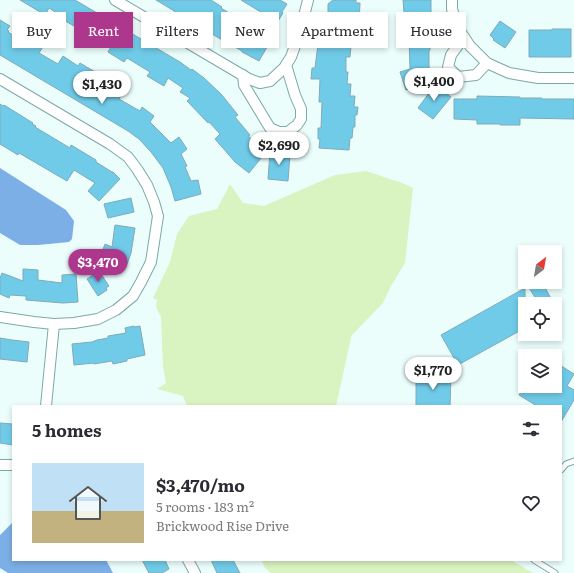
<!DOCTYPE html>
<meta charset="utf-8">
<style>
body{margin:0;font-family:Literata,serif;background:#f2f2f3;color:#2b2b33;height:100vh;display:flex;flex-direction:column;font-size:15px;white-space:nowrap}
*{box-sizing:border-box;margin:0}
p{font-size:13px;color:#7c7c81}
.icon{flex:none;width:22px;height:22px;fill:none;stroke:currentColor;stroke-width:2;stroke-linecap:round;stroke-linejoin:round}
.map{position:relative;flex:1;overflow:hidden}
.sheet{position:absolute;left:12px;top:405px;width:550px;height:156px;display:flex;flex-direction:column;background:#fff;border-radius:0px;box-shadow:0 2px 6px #0003}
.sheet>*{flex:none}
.banner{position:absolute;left:12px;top:12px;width:550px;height:36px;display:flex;gap:8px}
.needle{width:26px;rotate:31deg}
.fabs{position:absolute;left:518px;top:245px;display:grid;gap:8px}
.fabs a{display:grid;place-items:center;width:44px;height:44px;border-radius:0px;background:#fff;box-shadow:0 2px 6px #0003;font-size:20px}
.price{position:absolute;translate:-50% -34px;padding:0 9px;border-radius:14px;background:#fff;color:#222;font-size:13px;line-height:26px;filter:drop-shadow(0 1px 2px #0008)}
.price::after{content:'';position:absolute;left:50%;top:24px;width:12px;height:9px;margin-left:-6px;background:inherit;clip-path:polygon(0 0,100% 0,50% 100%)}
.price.on{background:#ae378e;color:#fff}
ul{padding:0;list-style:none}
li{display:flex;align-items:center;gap:12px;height:100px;padding:0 20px}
li span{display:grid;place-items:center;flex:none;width:112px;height:80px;border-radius:0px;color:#555}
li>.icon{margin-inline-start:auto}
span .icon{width:48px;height:48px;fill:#fffc;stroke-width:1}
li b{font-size:17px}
h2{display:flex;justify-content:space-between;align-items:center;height:48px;padding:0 20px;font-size:17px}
.chip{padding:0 14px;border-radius:0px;background:#fff;box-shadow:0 2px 6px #0003;font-size:14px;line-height:36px}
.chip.on{background:#ae378e;color:#fff}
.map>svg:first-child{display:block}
</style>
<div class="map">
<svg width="574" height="573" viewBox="0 0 574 573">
<rect width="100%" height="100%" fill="#ebfefc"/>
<g fill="#d9f3c1">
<polygon points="366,171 402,183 413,188 405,263 391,286 383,303 352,335 351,338 336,406 187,406 183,396 157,389 166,383 163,367 161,317 156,307 157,300 153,298 170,262 177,234 189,216 217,209 230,184 243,203 264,206 335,175"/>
<polygon points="261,560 511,560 533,573 271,573 265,568"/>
</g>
<g fill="#7cafe6">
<polygon points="0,168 66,210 74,221 72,239 69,242 38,245 20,245 0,233"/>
<polygon points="13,522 13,560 106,560 113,573 8,573 0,568 0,535"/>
</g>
<g fill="#70cbe8" stroke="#80aab9">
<polygon points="20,0 75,0 180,62 191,70 192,69 204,78 221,94 238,115 235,117 250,135 248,136 260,146 257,151 266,152 249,173 235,162 215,139 220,134 209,122 208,123 187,101 190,98 180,92 183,88 168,78 164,86 147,76 150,72 127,58 124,62 108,52 112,45 97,37 96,39 62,19 63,17 49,8 45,15"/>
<polygon points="156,0 211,0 222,7 221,8 255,29 264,14 241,0 280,0 287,4 282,12 283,13 273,29 276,30 274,35 259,61 242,52 242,51 222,40"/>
<polygon points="333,0 356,0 356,3 360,3 359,23 357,23 357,35 352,35 350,57 346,57 346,72 348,72 347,84 351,84 350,96 355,96 354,107 358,107 357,115 355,115 355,127 353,127 352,138 350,138 349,150 319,148 320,139 318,139 318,128 321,128 322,102 319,102 320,79 311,79 312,68 315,68 319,36 325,36 326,13 328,14 328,4"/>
<polygon points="403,0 431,0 431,17 434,17 434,36 430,36 430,50 429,51 429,67 433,82 406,90 400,72 410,69 409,37 406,37 405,13 404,13"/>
<polygon points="0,20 10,26 7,30 9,31 8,32 27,44 31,37 44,45 39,53 58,64 63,56 78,66 80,63 112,82 112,81 125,89 119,99 140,111 142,107 154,116 150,122 171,143 179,137 187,149 181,154 187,166 185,167 191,181 198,180 201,194 175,201 171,187 163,168 151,152 139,139 128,131 0,55"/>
<polygon points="500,21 516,32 505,48 493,40 494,39 490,35"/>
<polygon points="552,29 571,29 571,57 529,57 529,30 552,30"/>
<polygon points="435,85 451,97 433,119 418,108"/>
<polygon points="477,96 520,97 520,98 542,98 542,99 574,99 574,119 520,118 520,125 500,125 500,124 477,124 477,120 454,119 454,99 477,99"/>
<polygon points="0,104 3,106 4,105 33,123 32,124 36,126 35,127 70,148 71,145 96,160 96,162 112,172 113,172 120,179 99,201 88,191 95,183 74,170 67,181 19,153 18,155 0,144"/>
<polygon points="270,152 290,154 288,181 268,179"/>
<polygon points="131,198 134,212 108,218 104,204"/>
<polygon points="115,225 135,228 131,253 126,267 123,266 123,267 100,258 105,244 112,247"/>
<polygon points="23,269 38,270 38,280 62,283 62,275 76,274 78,302 63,303 26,300 26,296 10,295 9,298 0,294 0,278 2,273 23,281"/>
<polygon points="99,271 109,286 106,288 107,290 98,296 87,279"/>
<polygon points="535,282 542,282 554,304 539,304 528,286"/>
<polygon points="525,288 525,328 458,365 441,335"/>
<polygon points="134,326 134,327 140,326 145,355 127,359 127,361 113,364 112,361 94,364 94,363 74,365 72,344 92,342 97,340 108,338 108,336 126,333 125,328"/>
<polygon points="0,338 12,340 29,342 27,362 0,359"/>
<polygon points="555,362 574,374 567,386 574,390 574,400 561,422 561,406 537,406 519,395 524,386 555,386"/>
<polygon points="416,375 451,376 450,406 416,406"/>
<polygon points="0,423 13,424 13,445 0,443"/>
<polygon points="142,560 165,560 169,569 162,573 149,573"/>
<polygon points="211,560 233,560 240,573 217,573"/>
</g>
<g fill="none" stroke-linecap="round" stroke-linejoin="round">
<defs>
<g id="service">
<polyline points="561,470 566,464 574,461"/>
<polyline points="534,560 555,573"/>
</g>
<g id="minor">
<polyline points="115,0 249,79 260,83 270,81 284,68 291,57 300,32 308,0"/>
<polyline points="452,0 452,9 458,28 470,46 487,63 509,73 538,78 574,78"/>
<polyline points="464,37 451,55 448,67 458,77 476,75 487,63"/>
<polyline points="243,75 244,85 270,128 279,132 288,132 297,125 301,119 301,109 295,95 286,65"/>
<polyline points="0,79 110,144 128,157 137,169 147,185 154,202 158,216 151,262 141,282 133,296 116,310 98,319 74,323 54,324 34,322 0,317"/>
<polyline points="46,406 54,324"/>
<polyline points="0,465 13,465"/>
<polyline points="188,560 195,573"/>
</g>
</defs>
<use href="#service" stroke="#7ba9a6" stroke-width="7"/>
<use href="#minor" stroke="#7ba9a6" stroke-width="12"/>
<use href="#service" stroke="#fff" stroke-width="5"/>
<use href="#minor" stroke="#fff" stroke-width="10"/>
</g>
</svg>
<div class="fabs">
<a><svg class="needle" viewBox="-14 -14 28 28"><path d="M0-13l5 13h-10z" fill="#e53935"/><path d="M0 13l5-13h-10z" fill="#7c7c81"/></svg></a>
<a><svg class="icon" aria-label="locate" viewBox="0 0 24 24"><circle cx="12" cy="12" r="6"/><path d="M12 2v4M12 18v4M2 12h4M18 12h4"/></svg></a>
<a><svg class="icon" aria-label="layers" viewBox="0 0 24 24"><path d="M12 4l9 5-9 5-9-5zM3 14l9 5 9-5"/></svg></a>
</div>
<b class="price" style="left:434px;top:102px">$1,400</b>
<b class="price" style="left:102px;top:105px">$1,430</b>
<b class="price" style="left:279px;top:166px">$2,690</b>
<b class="price on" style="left:98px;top:283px">$3,470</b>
<b class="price" style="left:433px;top:391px">$1,770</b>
<div class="banner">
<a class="chip">Buy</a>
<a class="chip on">Rent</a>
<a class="chip">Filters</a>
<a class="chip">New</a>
<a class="chip">Apartment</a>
<a class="chip">House</a>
</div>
<section class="sheet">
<h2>5 homes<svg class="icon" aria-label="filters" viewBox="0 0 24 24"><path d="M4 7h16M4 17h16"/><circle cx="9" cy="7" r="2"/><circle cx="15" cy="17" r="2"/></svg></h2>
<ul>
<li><span style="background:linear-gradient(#bfe0f5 60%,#c2b280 0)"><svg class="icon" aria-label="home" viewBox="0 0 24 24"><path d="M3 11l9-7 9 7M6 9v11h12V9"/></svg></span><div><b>$3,470/mo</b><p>5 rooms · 183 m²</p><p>Brickwood Rise Drive</p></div><svg class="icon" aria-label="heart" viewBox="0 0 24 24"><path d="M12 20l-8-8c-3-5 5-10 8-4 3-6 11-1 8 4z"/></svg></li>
</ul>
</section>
</div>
